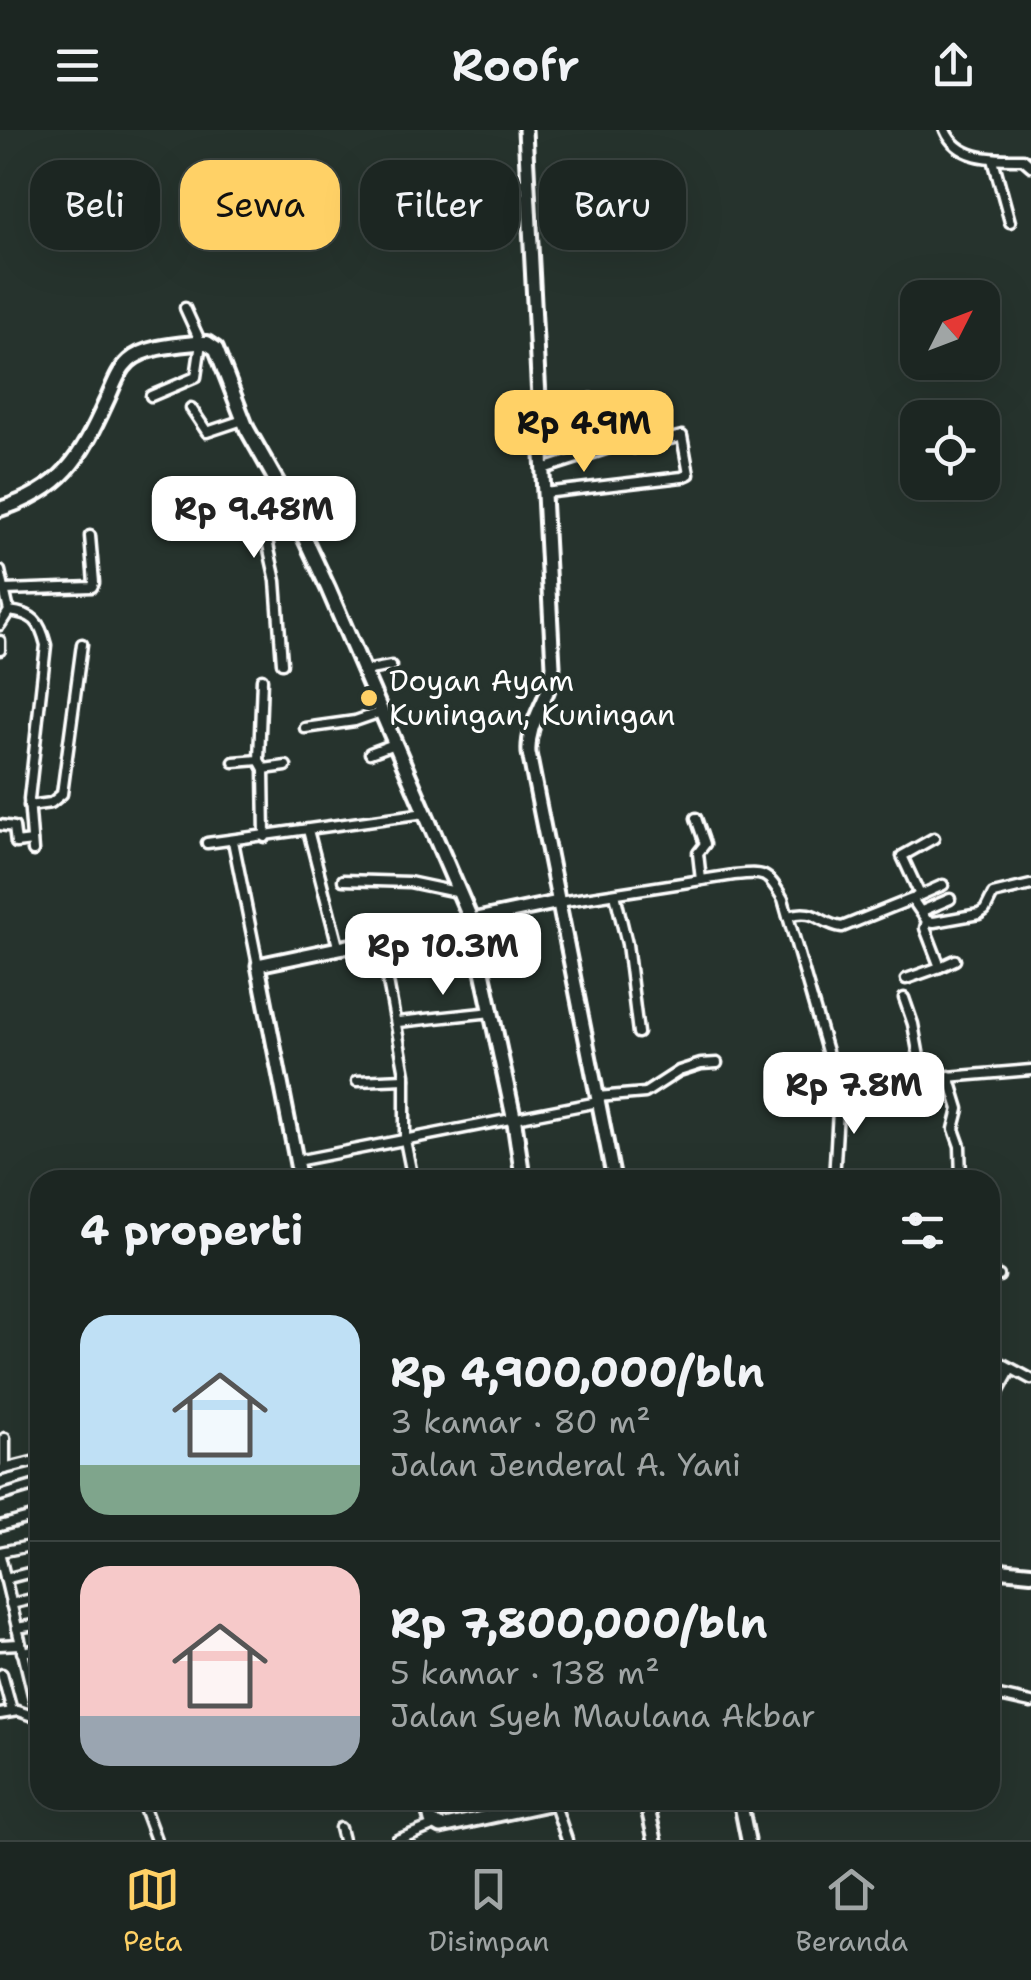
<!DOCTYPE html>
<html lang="id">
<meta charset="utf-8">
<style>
body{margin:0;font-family:"Shantell Sans",sans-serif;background:#29322f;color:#f1f3f6;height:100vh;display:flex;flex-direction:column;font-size:38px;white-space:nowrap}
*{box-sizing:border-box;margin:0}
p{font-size:32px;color:#a0a5a5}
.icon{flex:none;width:55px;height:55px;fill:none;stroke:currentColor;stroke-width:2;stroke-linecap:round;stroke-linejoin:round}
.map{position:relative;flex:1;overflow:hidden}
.panel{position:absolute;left:30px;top:1040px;width:970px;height:640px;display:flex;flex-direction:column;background:#1c2622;border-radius:30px;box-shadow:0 10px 40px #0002,0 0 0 2px #3a4340}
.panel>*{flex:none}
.guide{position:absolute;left:30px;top:30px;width:972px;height:90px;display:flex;gap:20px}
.needle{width:65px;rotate:48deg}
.tools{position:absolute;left:900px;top:150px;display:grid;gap:20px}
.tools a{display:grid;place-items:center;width:100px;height:100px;border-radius:20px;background:#1c2622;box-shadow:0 10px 40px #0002,0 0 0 2px #3a4340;font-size:50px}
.price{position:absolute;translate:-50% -85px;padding:0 22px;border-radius:20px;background:#fff;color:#222;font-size:32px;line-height:65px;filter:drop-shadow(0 2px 5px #0008)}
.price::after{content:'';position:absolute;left:50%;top:60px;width:30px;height:22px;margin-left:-15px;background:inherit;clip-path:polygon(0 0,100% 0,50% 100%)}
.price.current{background:#ffd166;color:#111}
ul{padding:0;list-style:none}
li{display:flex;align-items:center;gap:30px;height:250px;padding:0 50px}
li+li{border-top:2px solid #3a4340}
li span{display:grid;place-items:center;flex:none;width:280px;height:200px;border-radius:30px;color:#555}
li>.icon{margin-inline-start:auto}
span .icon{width:120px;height:120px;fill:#fffc;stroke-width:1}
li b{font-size:42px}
h2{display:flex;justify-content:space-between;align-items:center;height:120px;padding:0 50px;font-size:42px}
.chip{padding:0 35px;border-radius:30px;background:#1c2622;box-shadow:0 10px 40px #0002,0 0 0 2px #3a4340;font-size:35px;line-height:90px}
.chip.current{background:#ffd166;color:#111}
header{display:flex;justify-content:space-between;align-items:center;height:130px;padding:0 50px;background:#1c2622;font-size:45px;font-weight:600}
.menu{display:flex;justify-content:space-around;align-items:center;height:140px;border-top:2px solid #3a4340;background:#1c2622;font-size:28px;color:#a0a5a5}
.menu a{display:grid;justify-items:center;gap:5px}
.menu .current{color:#ffd166}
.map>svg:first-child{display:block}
</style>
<header><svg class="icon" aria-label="menu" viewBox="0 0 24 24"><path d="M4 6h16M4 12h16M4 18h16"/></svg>Roofr<svg class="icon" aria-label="share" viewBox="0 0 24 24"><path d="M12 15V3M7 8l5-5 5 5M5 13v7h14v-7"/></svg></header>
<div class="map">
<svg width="1031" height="1710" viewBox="0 0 1031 1710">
<rect width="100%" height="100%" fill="#26332d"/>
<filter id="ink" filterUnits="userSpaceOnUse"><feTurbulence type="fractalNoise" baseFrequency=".01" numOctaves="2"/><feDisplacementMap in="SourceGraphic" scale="20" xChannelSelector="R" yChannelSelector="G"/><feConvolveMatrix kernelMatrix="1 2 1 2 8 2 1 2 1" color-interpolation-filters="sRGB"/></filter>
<g filter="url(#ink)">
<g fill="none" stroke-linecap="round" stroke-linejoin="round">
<defs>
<g id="street">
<path d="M 945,0 C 958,31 994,29 1023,29 L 1031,36"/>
<polyline points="993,29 1010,92"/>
<polyline points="462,61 528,52"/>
<polyline points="151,266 196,247 201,213 185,178"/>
<polyline points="191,278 207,302 243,290"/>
<polyline points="540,283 591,269"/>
<polyline points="543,339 615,316"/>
<polyline points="544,363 682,347 689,344 682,306 634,318"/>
<polyline points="0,441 9,481 0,495"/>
<polyline points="5,460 92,457 94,453 90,406"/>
<path d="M 9,481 C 34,484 40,491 46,515 L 29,669 L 33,721"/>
<polyline points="0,511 0,520"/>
<polyline points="282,533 276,451 261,383 265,375 286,368"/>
<polyline points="364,541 391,536"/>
<polyline points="262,549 259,630 264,639 265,707"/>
<polyline points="305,598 355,591 381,582"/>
<polyline points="370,623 394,614"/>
<polyline points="234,632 259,630"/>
<polyline points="264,639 286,636"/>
<polyline points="29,676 51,673 62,664 82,514"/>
<polyline points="696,688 705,714 698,723 701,750"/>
<polyline points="0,695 14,697 16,713 32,711"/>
<polyline points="308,700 338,816"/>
<polyline points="233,711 258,835"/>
<polyline points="207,713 425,683"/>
<polyline points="343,750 409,752 461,763"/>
<polyline points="615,764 627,814 638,903"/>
<polyline points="920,765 902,726 934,708"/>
<polyline points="916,767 943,755"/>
<path d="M 559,772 L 734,745 C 765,742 767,742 783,769 L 839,963 L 834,1050"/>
<polyline points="922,781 950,769"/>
<path d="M 788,786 C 816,777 819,794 842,797 L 912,769 L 927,791 L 934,792 L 979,784 L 985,780 L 993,764 L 1031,755"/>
<polyline points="927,791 925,798 940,837 955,830"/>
<polyline points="380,808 405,944 405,1010 413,1050"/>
<polyline points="906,849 940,837"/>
<polyline points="904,868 913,894 923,949"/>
<polyline points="398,892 492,882"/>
<polyline points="949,946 959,979 954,999 960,1016 961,1050"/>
<polyline points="357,951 405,949"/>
<polyline points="839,963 923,949 1031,940"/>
<polyline points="597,967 645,963 679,941 701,934 717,933"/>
<polyline points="296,1031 598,972"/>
<polyline points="990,1146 999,1146"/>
<polyline points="990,1227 1031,1249"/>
<polyline points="990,1284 996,1266 1011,1239"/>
<polyline points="5,1339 5,1308"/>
<polyline points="0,1340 40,1330"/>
<polyline points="0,1366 40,1354"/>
<polyline points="0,1396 40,1385"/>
<polyline points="0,1422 40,1414"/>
<polyline points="0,1426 40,1594"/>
<polyline points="5,1449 40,1440"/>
<polyline points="11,1474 40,1467"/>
<polyline points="17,1498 40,1494"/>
<polyline points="0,1515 20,1514"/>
<polyline points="22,1522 40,1519"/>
<polyline points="2,1544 12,1581"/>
<polyline points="990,1564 1031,1573"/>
<polyline points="0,1584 18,1581 38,1588"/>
<polyline points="141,1670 156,1710"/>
<polyline points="554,1672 567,1710"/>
<polyline points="340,1698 343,1710"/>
<polyline points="397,1710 435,1695"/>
</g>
<g id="secondary">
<path d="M 525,0 L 553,536 C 551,569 527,590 529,623 L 614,1050"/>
<polyline points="300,1050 258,835 559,772"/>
<polyline points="426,1670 431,1691 441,1697 566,1670"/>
<polyline points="646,1670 655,1710"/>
<polyline points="740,1670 748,1710"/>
</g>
<g id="primary">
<path d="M 0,379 C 63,359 80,329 106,272 C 113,258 117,242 129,231 C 144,217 176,215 196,213 L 207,213 L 216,219 L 247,299 L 286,368 L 328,458 L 472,792 L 514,989 L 523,1050"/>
<polyline points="990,1439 1031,1443"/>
</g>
</defs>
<use href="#street" stroke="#fff" stroke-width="15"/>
<use href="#secondary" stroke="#fff" stroke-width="19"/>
<use href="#primary" stroke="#fff" stroke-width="20"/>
<use href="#street" stroke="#26332d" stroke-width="8"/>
<use href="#secondary" stroke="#26332d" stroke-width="11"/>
<use href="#primary" stroke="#26332d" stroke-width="12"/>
</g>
</g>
<circle fill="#ffd166" stroke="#26332d" stroke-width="4" cx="369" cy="568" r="10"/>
<g text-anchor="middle" stroke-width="8" stroke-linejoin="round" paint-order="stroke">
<g font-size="30" fill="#fff" stroke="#26332d" text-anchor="start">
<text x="389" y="561">Doyan Ayam<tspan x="389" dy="34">Kuningan, Kuningan</tspan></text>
</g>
</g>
</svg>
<div class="tools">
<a><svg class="needle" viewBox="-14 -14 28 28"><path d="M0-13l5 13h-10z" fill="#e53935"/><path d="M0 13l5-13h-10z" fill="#a0a5a5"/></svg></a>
<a><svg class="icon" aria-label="locate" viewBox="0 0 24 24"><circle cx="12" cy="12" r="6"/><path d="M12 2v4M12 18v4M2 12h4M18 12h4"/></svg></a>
</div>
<b class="price current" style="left:584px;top:345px">Rp 4.9M</b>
<b class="price" style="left:254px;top:431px">Rp 9.48M</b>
<b class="price" style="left:443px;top:868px">Rp 10.3M</b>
<b class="price" style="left:854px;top:1007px">Rp 7.8M</b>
<div class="guide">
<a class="chip">Beli</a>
<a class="chip current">Sewa</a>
<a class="chip">Filter</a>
<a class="chip">Baru</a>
</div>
<section class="panel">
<h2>4 properti<svg class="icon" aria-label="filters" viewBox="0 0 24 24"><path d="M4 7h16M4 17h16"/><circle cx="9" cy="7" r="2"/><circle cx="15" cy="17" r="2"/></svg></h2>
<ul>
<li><span style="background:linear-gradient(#bfe0f5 75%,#7fa58c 0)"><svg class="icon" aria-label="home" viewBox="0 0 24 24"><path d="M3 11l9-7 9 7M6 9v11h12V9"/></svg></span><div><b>Rp 4,900,000/bln</b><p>3 kamar · 80 m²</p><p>Jalan Jenderal A. Yani</p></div></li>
<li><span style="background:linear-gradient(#f6c9c9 75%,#9aa5b1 0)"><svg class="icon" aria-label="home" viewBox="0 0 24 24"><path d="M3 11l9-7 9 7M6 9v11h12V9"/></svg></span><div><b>Rp 7,800,000/bln</b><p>5 kamar · 138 m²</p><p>Jalan Syeh Maulana Akbar</p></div></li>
</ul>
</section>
</div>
<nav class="menu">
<a class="current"><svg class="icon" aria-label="map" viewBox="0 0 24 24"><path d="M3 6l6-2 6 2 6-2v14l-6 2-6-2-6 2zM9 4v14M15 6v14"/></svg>Peta</a>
<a><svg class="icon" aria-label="saved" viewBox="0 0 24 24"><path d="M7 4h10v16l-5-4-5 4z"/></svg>Disimpan</a>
<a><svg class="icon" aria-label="home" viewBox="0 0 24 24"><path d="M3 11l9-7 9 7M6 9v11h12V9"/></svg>Beranda</a>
</nav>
